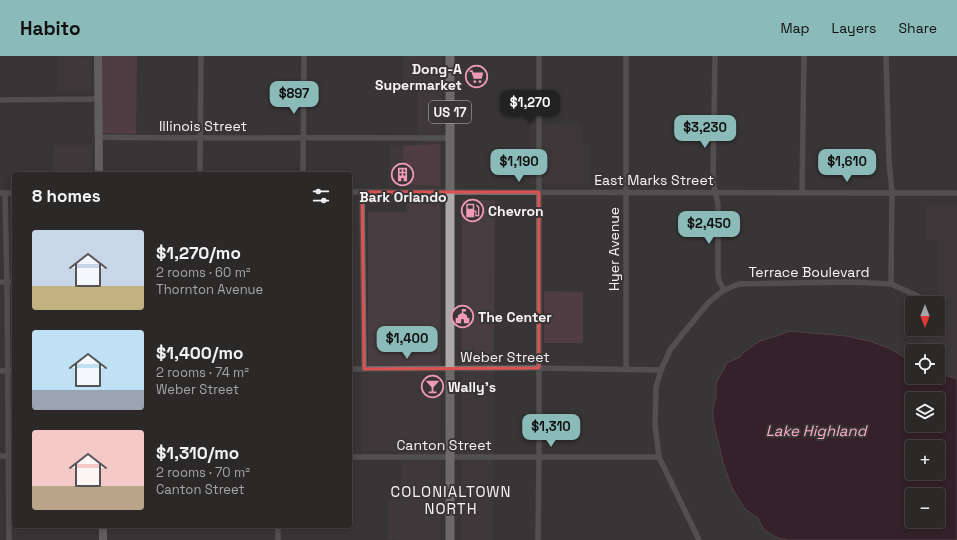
<!DOCTYPE html>
<meta charset="utf-8">
<style>
body{margin:0;font-family:"Space Grotesk",sans-serif;background:#333030;color:#f1f3f6;height:100vh;display:flex;flex-direction:column;font-size:15px;white-space:nowrap}
*{box-sizing:border-box;margin:0}
p{font-size:13px;color:#a6a6a8}
.icon{flex:none;width:22px;height:22px;fill:none;stroke:currentColor;stroke-width:2;stroke-linecap:round;stroke-linejoin:round}
.map{position:relative;flex:1;overflow:hidden}
.sheet{position:absolute;left:12px;top:116px;width:340px;height:356px;display:flex;flex-direction:column;background:#2b2828;border-radius:4px;box-shadow:0 2px 10px #0003,0 0 0 1px #474445}
.sheet>*{flex:none}
.needle{width:26px;rotate:180deg}
.buttons{position:absolute;left:905px;top:240px;display:grid;gap:8px}
.buttons a{display:grid;place-items:center;width:40px;height:40px;border-radius:4px;background:#2b2828;box-shadow:0 2px 10px #0003,0 0 0 1px #474445;font-size:20px}
.price{position:absolute;translate:-50% -34px;padding:0 9px;border-radius:8px;background:#8bbbb9;color:#111;font-size:13px;line-height:26px;filter:drop-shadow(0 1px 2px #0008)}
.price::after{content:'';position:absolute;left:50%;top:24px;width:12px;height:9px;margin-left:-6px;background:inherit;clip-path:polygon(0 0,100% 0,50% 100%)}
.price.on{background:#222;color:#fff}
ul{padding:0;list-style:none}
li{display:flex;align-items:center;gap:12px;height:100px;padding:0 20px}
li span{display:grid;place-items:center;flex:none;width:112px;height:80px;border-radius:4px;color:#555}
li>.icon{margin-inline-start:auto}
span .icon{width:48px;height:48px;fill:#fffc;stroke-width:1}
li b{font-size:17px}
h2{display:flex;justify-content:space-between;align-items:center;height:48px;padding:0 20px;font-size:17px}
header{display:flex;align-items:center;gap:24px;box-sizing:border-box;height:56px;padding:0 20px;background:#8bbbb9;color:#111}
header strong{font-size:19px}
nav{display:flex;gap:22px;margin-inline-start:auto;font-size:14px}
.map>svg:first-child{display:block}
</style>
<header>
<strong>Habito</strong>
<nav><a>Map</a><a>Layers</a><a>Share</a></nav>
</header>
<div class="map">
<svg width="957" height="484" viewBox="0 0 957 484">
<rect width="100%" height="100%" fill="#393536"/>
<g fill="#473d40">
<polygon points="65,0 77,0 78,1 91,1 91,35 58,35 58,1 64,1"/>
<polygon points="403,0 441,0 440,484 398,484 397,483 388,483 388,445 401,445 401,395 362,395 362,318 368,318 368,156 407,156 405,129 389,129 390,89 417,89 417,35 403,35"/>
<polygon points="530,68 582,68 582,89 590,89 590,128 529,128"/>
<rect x="53" y="89" width="39" height="29"/>
<polygon points="462,144 495,144 493,484 461,484"/>
<polygon points="926,149 957,149 957,323 938,317 938,295 924,295 924,273 938,273 938,184 927,184"/>
</g>
<g fill="#6a4753">
<polygon points="102,0 137,0 136,78 102,77"/>
<polygon points="440,88 440,130 405,128 405,126 404,126 403,90"/>
<polygon points="544,235 583,236 583,287 544,287"/>
</g>
<path fill="#30091a" stroke="#6c505c" fill-rule="evenodd" d="M 789,275 L 823,278 L 846,280 L 869,285 L 889,292 L 912,306 L 912,321 L 938,321 L 938,317 L 957,323 L 957,484 L 787,484 L 778,482 L 764,474 L 758,462 L 745,453 L 732,432 L 723,406 L 713,364 L 713,353 L 716,340 L 716,327 L 727,307 L 740,301 L 744,296 L 760,285 L 777,280 ZM 912,343 L 938,343 L 938,369 L 912,369 ZM 912,391 L 938,391 L 938,417 L 912,417 ZM 912,439 L 938,439 L 938,465 L 912,465 Z"/>
<g fill="none" stroke-linecap="round" stroke-linejoin="round">
<g stroke="#727071" stroke-width="5.5">
<polyline points="715,0 713,126 718,148 718,219 719,225 724,234"/>
<polyline points="886,0 889,105 892,136 891,228"/>
<polyline points="0,44 98,43"/>
<path d="M 99,81 C 216,83 333,81 450,82"/>
<polyline points="200,118 201,0"/>
<polyline points="303,118 304,0"/>
<polyline points="350,136 957,137"/>
<polyline points="362,136 364,313"/>
<polyline points="802,136 804,0"/>
<polyline points="0,137 14,137"/>
<polyline points="5,137 7,226 9,484"/>
<polyline points="0,226 14,226"/>
<polyline points="350,313 539,312 661,314"/>
<polyline points="626,313 626,0"/>
<polyline points="0,315 14,314"/>
<polyline points="0,400 14,400"/>
<polyline points="350,401 659,401"/>
<polyline points="278,470 278,484"/>
<polyline points="538,484 539,401 539,0"/>
<polyline points="699,484 659,401 655,369 656,331 661,314 670,294 681,280 709,246 724,234 739,228 851,226 891,228 933,247"/>
</g>
<g stroke="#939091" stroke-width="8">
<polyline points="98,0 99,118"/>
<polyline points="103,470 103,484"/>
</g>
<polyline stroke="#ada9aa" stroke-width="9" points="450,484 450,0"/>
</g>
<path d="M0 0H957V484H0ZM 362,136 L 539,136 L 539,312 L 364,313 Z" fill="#393536" fill-opacity=".55" fill-rule="evenodd"/>
<path fill="none" stroke="#dd5151" stroke-width="3" stroke-linejoin="round" d="M 362,136 L 539,136 L 539,312 L 364,313 Z"/>
<defs>
<symbol id="supermarket-ring" viewBox="-11 -11 22 22"><circle r="9.5" fill="#393536" stroke="#ef9ab8" stroke-width="1.5"/><path d="M-6-5.5h2.5l.6 2H6L4.5 2H-2.5L-4.4-4H-6ZM-1.5 3.2a1.3 1.3 0 1 0 .1 0ZM3 3.2a1.3 1.3 0 1 0 .1 0Z" fill="#ef9ab8"/></symbol>
<symbol id="building-ring" viewBox="-11 -11 22 22"><circle r="9.5" fill="#393536" stroke="#ef9ab8" stroke-width="1.5"/><path d="M-4-6H4V6H1V3H-1V6H-4ZM-2.5-4.3h1.7v1.8h-1.7ZM.8-4.3h1.7v1.8H.8ZM-2.5-1h1.7V.8h-1.7ZM.8-1h1.7V.8H.8Z" fill="#ef9ab8"/></symbol>
<symbol id="fuel-ring" viewBox="-11 -11 22 22"><circle r="9.5" fill="#393536" stroke="#ef9ab8" stroke-width="1.5"/><path d="M-5.5-6h7V0h2V4h1.3V-2.5L3-4.5l.8-.8L6-3V5H2.5V1h-1V6h-7ZM-4.2-4.7v3.2H.2V-4.7Z" fill="#ef9ab8"/></symbol>
<symbol id="civic-ring" viewBox="-11 -11 22 22"><circle r="9.5" fill="#393536" stroke="#ef9ab8" stroke-width="1.5"/><path d="M-.6-6.5H3V-4.5H.6V-3L4-1V1h2V6H-6V1h2V-1L-.6-3ZM-1.2 2.5V6h2.4V2.5Z" fill="#ef9ab8"/></symbol>
<symbol id="bar-ring" viewBox="-11 -11 22 22"><circle r="9.5" fill="#393536" stroke="#ef9ab8" stroke-width="1.5"/><path d="M-6-5H6L.8 .8V4.5H3.5V6h-7V4.5H-.8V.8Z" fill="#ef9ab8"/></symbol>
</defs>
<g fill-rule="evenodd">
<use href="#supermarket-ring" x="464" y="8" width="25" height="25"/>
<use href="#building-ring" x="390" y="106" width="25" height="25"/>
<use href="#fuel-ring" x="460" y="142" width="25" height="25"/>
<use href="#civic-ring" x="450" y="248" width="25" height="25"/>
<use href="#bar-ring" x="420" y="318" width="25" height="25"/>
</g>
<g text-anchor="middle" stroke-width="4" stroke-linejoin="round" paint-order="stroke">
<rect fill="#393536" stroke="#bebbbc" stroke-width="1" x="429" y="45" width="42" height="22" rx="3"/>
<g font-size="13" font-weight="bold" fill="#f7f4f5">
<text x="450" y="61">US 17</text>
</g>
<g font-size="14" font-weight="bold" fill="#f7f4f5" stroke="#393536" text-anchor="start">
<text x="462" y="18" text-anchor="end">Dong-A<tspan x="462" dy="16">Supermarket</tspan></text>
<text x="403" y="146" text-anchor="middle">Bark Orlando</text>
<text x="488" y="160">Chevron</text>
<text x="478" y="266">The Center</text>
<text x="448" y="336">Wally's</text>
</g>
<g font-size="14" fill="#f7f4f5" stroke="#393536">
<text x="203" y="75">Illinois Street</text>
<text x="654" y="129">East Marks Street</text>
<text transform="translate(614 193) rotate(-90)" y="5">Hyer Avenue</text>
<text x="809" y="221">Terrace Boulevard</text>
<text x="505" y="306">Weber Street</text>
<text x="444" y="394">Canton Street</text>
</g>
<g font-size="15" font-style="italic" fill="#fcaec9" stroke="#393536">
<text x="816" y="380">Lake Highland</text>
</g>
<g font-size="15" letter-spacing="1" fill="#f7f4f5" stroke="#393536">
<text x="451" y="441">COLONIALTOWN<tspan x="451" dy="17">NORTH</tspan></text>
</g>
</g>
</svg>
<div class="buttons">
<a><svg class="needle" viewBox="-14 -14 28 28"><path d="M0-13l5 13h-10z" fill="#e53935"/><path d="M0 13l5-13h-10z" fill="#a6a6a8"/></svg></a>
<a><svg class="icon" aria-label="locate" viewBox="0 0 24 24"><circle cx="12" cy="12" r="6"/><path d="M12 2v4M12 18v4M2 12h4M18 12h4"/></svg></a>
<a><svg class="icon" aria-label="layers" viewBox="0 0 24 24"><path d="M12 4l9 5-9 5-9-5zM3 14l9 5 9-5"/></svg></a>
<a>+</a>
<a>−</a>
</div>
<b class="price" style="left:294px;top:59px">$897</b>
<b class="price on" style="left:530px;top:68px">$1,270</b>
<b class="price" style="left:705px;top:93px">$3,230</b>
<b class="price" style="left:519px;top:127px">$1,190</b>
<b class="price" style="left:847px;top:127px">$1,610</b>
<b class="price" style="left:709px;top:189px">$2,450</b>
<b class="price" style="left:407px;top:304px">$1,400</b>
<b class="price" style="left:551px;top:392px">$1,310</b>
<section class="sheet">
<h2>8 homes<svg class="icon" aria-label="filters" viewBox="0 0 24 24"><path d="M4 7h16M4 17h16"/><circle cx="9" cy="7" r="2"/><circle cx="15" cy="17" r="2"/></svg></h2>
<ul>
<li><span style="background:linear-gradient(#c9d6e8 70%,#c2b280 0)"><svg class="icon" aria-label="home" viewBox="0 0 24 24"><path d="M3 11l9-7 9 7M6 9v11h12V9"/></svg></span><div><b>$1,270/mo</b><p>2 rooms · 60 m²</p><p>Thornton Avenue</p></div></li>
<li><span style="background:linear-gradient(#bfe0f5 75%,#9aa5b1 0)"><svg class="icon" aria-label="home" viewBox="0 0 24 24"><path d="M3 11l9-7 9 7M6 9v11h12V9"/></svg></span><div><b>$1,400/mo</b><p>2 rooms · 74 m²</p><p>Weber Street</p></div></li>
<li><span style="background:linear-gradient(#f6c9c9 70%,#b9a48a 0)"><svg class="icon" aria-label="home" viewBox="0 0 24 24"><path d="M3 11l9-7 9 7M6 9v11h12V9"/></svg></span><div><b>$1,310/mo</b><p>2 rooms · 70 m²</p><p>Canton Street</p></div></li>
</ul>
</section>
</div>
